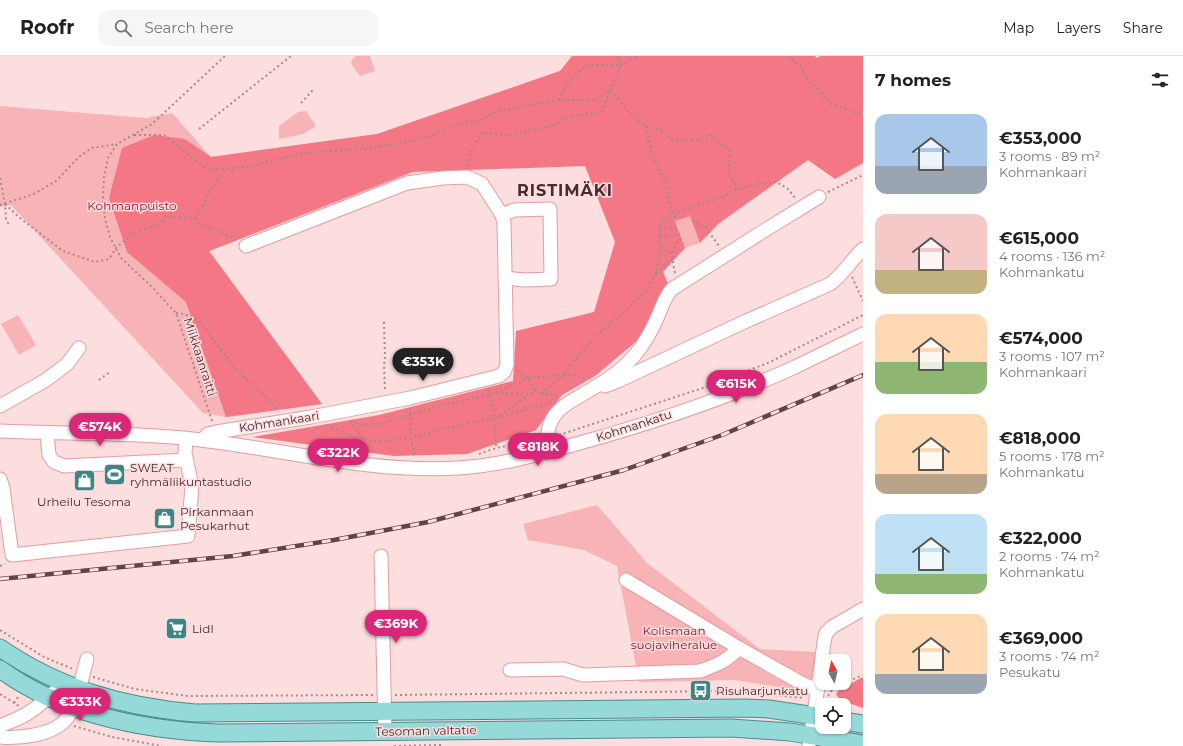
<!DOCTYPE html>
<meta charset="utf-8">
<style>
body{margin:0;font-family:Montserrat,sans-serif;background:#f6f6f6;color:#222;height:100vh;display:flex;flex-direction:column;font-size:15px;white-space:nowrap}
*{box-sizing:border-box;margin:0}
p{font-size:13px;color:#767676}
.icon{flex:none;width:22px;height:22px;fill:none;stroke:currentColor;stroke-width:2;stroke-linecap:round;stroke-linejoin:round}
.map{position:relative;flex:1;overflow:hidden}
.panel{display:flex;flex-direction:column;background:#fff;width:320px}
.panel>*{flex:none}
.needle{width:26px;rotate:352deg}
.tools{position:absolute;left:815px;top:598px;display:grid;gap:8px}
.tools a{display:grid;place-items:center;width:36px;height:36px;border-radius:8px;background:#fff;box-shadow:0 1px 3px #0004;font-size:20px}
.price{position:absolute;translate:-50% -34px;padding:0 9px;border-radius:14px;background:#db2777;color:#fff;font-size:13px;line-height:26px;filter:drop-shadow(0 1px 2px #0008)}
.price::after{content:'';position:absolute;left:50%;top:24px;width:12px;height:9px;margin-left:-6px;background:inherit;clip-path:polygon(0 0,100% 0,50% 100%)}
.price.current{background:#222;color:#fff}
ul{padding:0;list-style:none}
li{display:flex;align-items:center;gap:12px;height:100px;padding:0 12px}
li span{display:grid;place-items:center;flex:none;width:112px;height:80px;border-radius:12px;color:#555}
li>.icon{margin-inline-start:auto}
span .icon{width:48px;height:48px;fill:#fffc;stroke-width:1}
li b{font-size:17px}
h2{display:flex;justify-content:space-between;align-items:center;height:48px;padding:0 12px;font-size:17px}
header{display:flex;align-items:center;gap:24px;box-sizing:border-box;height:56px;padding:0 20px;background:#fff;border-bottom:1px solid #e0e0e0}
header strong{font-size:19px}
nav{display:flex;gap:22px;margin-inline-start:auto;font-size:14px}
.search{width:280px;height:36px;background:#f6f6f6;display:flex;align-items:center;gap:10px;box-sizing:border-box;padding:0 14px;border-radius:12px;color:#767676;font-size:15px}
main{display:flex;flex:1;min-height:0}
.map>svg:first-child{display:block}
</style>
<header>
<strong>Roofr</strong>
<div class="search"><svg class="icon" aria-label="search" viewBox="0 0 24 24"><circle cx="10" cy="10" r="6"/><path d="M15 15l6 6"/></svg>Search here</div>
<nav><a>Map</a><a>Layers</a><a>Share</a></nav>
</header>
<main>
<div class="map">
<svg width="863" height="690" viewBox="0 0 863 690">
<rect width="100%" height="100%" fill="#fcdedf"/>
<g fill="#f8b3b7">
<polygon points="356,0 370,0 375,15 360,20 351,8 353,2"/>
<polygon points="560,15 560,60 209,195 322,348 226,361 203,357 11,149 0,151 0,50 146,62 172,57 211,101 377,78"/>
<polygon points="306,55 316,70 303,78 279,83 279,70 298,56"/>
<polygon points="690,159 700,187 685,192 675,165"/>
<polygon points="18,259 36,289 19,299 1,268"/>
<polygon points="597,449 647,507 760,593 831,597 836,601 832,605 822,605 822,615 803,635 735,624 639,626 617,510 584,494 528,484 523,468"/>
</g>
<g fill="#f37784">
<polygon points="572,0 815,0 817,2 820,0 863,0 863,107 835,123 808,104 718,168 700,187 690,160 675,165 685,192 663,216 668,228 639,283 595,320 562,339 536,374 467,398 394,400 253,381 379,359 513,325 516,275 594,256 615,186 585,110 412,116 209,195 322,348 226,361 186,246 127,196 109,142 122,92 154,79 185,83 211,101 377,78 560,15"/>
<polygon points="863,621 863,652 840,644 836,638 839,634"/>
</g>
<g fill="none" stroke-linecap="round" stroke-linejoin="round">
<defs>
<g id="minor">
<polyline points="502,159 514,154 550,153 551,223 524,224 505,222"/>
<path d="M 605,330 L 618,325 L 742,267 L 830,228 C 843,219 851,204 863,193"/>
<polyline points="0,350 46,324 67,308 79,292"/>
<path d="M 0,375 C 67,378 135,376 201,384 C 286,394 371,417 458,412 C 498,410 537,399 576,388 C 649,368 725,343 795,311 C 818,300 840,289 863,278"/>
<polyline points="47,377 49,399 54,406 64,410 186,404"/>
<polyline points="202,384 208,378 216,376 311,361 410,342 499,320 504,316 507,309 504,167 502,159 482,128 467,121 443,122 407,127 246,190"/>
<path d="M 548,396 C 543,354 565,350 595,331 C 609,323 624,312 635,299 C 645,287 652,274 658,260 C 662,251 665,240 672,233 L 770,171 L 819,141"/>
<polyline points="0,423 3,432 12,499 188,480 192,430 185,397 186,383"/>
<polyline points="381,500 385,676"/>
<polyline points="626,524 739,592 801,627 817,634"/>
<path d="M 510,614 L 563,613 L 583,619 L 700,615 C 717,609 727,605 739,592"/>
<path d="M 0,670 C 11,665 22,662 31,655 C 44,647 52,635 66,628"/>
<path d="M 0,681 C 19,683 55,679 67,662 C 76,650 83,618 87,603"/>
<polyline points="809,690 819,624 824,586 826,577 832,571 863,553"/>
</g>
<g id="major">
<path d="M 0,592 C 60,633 123,651 195,657 L 744,652 L 769,653 L 822,661"/>
<path d="M 0,613 C 63,659 142,674 218,677 L 731,672 L 790,676 L 863,688"/>
<polyline points="844,665 863,668"/>
</g>
</defs>
<use href="#minor" stroke="#e39da1" stroke-width="15"/>
<use href="#major" stroke="#4c8b8d" stroke-width="19"/>
<g stroke="#a6898a" stroke-width="2" stroke-dasharray="2 3" stroke-linecap="butt">
<polyline points="788,0 803,12 804,19 817,32 831,48 863,59"/>
<polyline points="559,44 567,28 586,9 621,9 637,0"/>
<polyline points="301,47 313,34"/>
<polyline points="646,70 652,98 666,127 669,146 676,164"/>
<polyline points="199,73 291,0"/>
<polyline points="134,79 164,79 208,114 246,111 303,97 363,93 397,88 430,80 459,67 478,65 498,55 559,44 595,44 610,34 621,9 618,0"/>
<path d="M 468,110 L 471,95 L 483,76 L 507,80 L 555,69 L 565,62 L 602,55 L 610,34 L 631,58 L 646,70 L 667,77 L 671,84 C 680,83 689,85 697,84 C 703,83 706,79 712,79 L 720,88 L 726,91 L 729,94 L 730,99 L 728,116 L 735,127 L 736,134"/>
<polyline points="0,122 5,148 6,163 9,169"/>
<polyline points="828,136 863,119"/>
<polyline points="5,148 20,162 63,195 95,206 109,203 116,192 132,178 160,168 166,160 196,162 210,135 226,113"/>
<polyline points="0,149 34,138 56,125 80,100 92,92 117,88"/>
<polyline points="196,162 201,169 224,177 238,185"/>
<polyline points="692,165 706,172 719,190"/>
<polyline points="660,171 677,172"/>
<polyline points="659,181 680,178"/>
<polyline points="661,191 673,198"/>
<polyline points="656,217 673,202"/>
<path d="M 675,217 C 672,205 671,191 681,182"/>
<polyline points="852,221 863,245"/>
<polyline points="176,257 184,258 196,263 203,269 229,305 249,326 271,346 278,356"/>
<polyline points="384,266 385,303 384,309 385,335"/>
<polyline points="517,315 528,322 536,336"/>
<polyline points="99,324 110,316"/>
<polyline points="488,334 495,362 496,392"/>
<polyline points="496,337 529,338 536,336 560,340"/>
<polyline points="542,338 563,319 584,293 608,269 633,248 647,234 656,217 659,201 661,191 659,181 660,167 673,158 719,142 736,134 757,128 776,126 787,132 796,143"/>
<polyline points="410,352 411,383 415,401"/>
<polyline points="500,360 528,339"/>
<polyline points="212,365 176,257 151,230 121,202 110,181 105,163 103,140 104,121 108,102 117,88 152,68 225,0"/>
<polyline points="351,365 363,369 380,368 435,351 495,337 528,322 563,319 575,320 585,323"/>
<polyline points="350,366 364,383"/>
<path d="M 327,369 C 380,397 404,382 456,370 C 477,365 498,362 519,356 C 530,353 540,349 551,346"/>
<polyline points="559,379 712,329 770,306 863,259"/>
<polyline points="479,398 496,392 537,384"/>
<polyline points="0,510 5,508"/>
<polyline points="0,574 44,601 73,613"/>
<polyline points="93,621 135,633 188,640 373,639"/>
<polyline points="844,627 863,619"/>
<polyline points="0,638 19,650"/>
<polyline points="395,639 728,635 804,642"/>
<polyline points="828,640 832,634 844,627"/>
<polyline points="827,645 833,645 841,649"/>
<polyline points="14,647 19,640"/>
<polyline points="74,670 112,681 162,690"/>
<polyline points="394,690 441,689"/>
</g>
<use href="#minor" stroke="#fff" stroke-width="13"/>
<use href="#major" stroke="#95d9d9" stroke-width="17"/>
<defs>
<polyline id="rail" points="0,523 233,500 334,484 428,466 624,414 722,379 863,319"/>
</defs>
<use href="#rail" stroke="#614446" stroke-width="4.5"/>
<use href="#rail" stroke="#fcdedf" stroke-width="3" stroke-dasharray="9" stroke-linecap="butt"/>
</g>
<defs>
<symbol id="stadium-square" viewBox="-11 -11 22 22"><rect x="-9" y="-9" width="18" height="18" rx="4" fill="#3e8686" stroke="#fcdedf"/><path d="M0-5a6.5 5 0 1 0 0 10a6.5 5 0 1 0 0-10ZM-3.5-1.8h7v3.6h-7Z" fill="#fff"/></symbol>
<symbol id="shop-square" viewBox="-11 -11 22 22"><rect x="-9" y="-9" width="18" height="18" rx="4" fill="#3e8686" stroke="#fcdedf"/><path d="M-5-2.5h2.3a2.7 3.5 0 0 1 5.4 0H5L5.5 6h-11ZM-1.5-2.5h3a1.5 2.3 0 0 0-3 0Z" fill="#fff"/></symbol>
<symbol id="supermarket-square" viewBox="-11 -11 22 22"><rect x="-9" y="-9" width="18" height="18" rx="4" fill="#3e8686" stroke="#fcdedf"/><path d="M-6-5.5h2.5l.6 2H6L4.5 2H-2.5L-4.4-4H-6ZM-1.5 3.2a1.3 1.3 0 1 0 .1 0ZM3 3.2a1.3 1.3 0 1 0 .1 0Z" fill="#fff"/></symbol>
<symbol id="bus-square" viewBox="-11 -11 22 22"><rect x="-9" y="-9" width="18" height="18" rx="4" fill="#3e8686" stroke="#fcdedf"/><path d="M-5-6H5V4H4V6H2V4H-2V6H-4V4H-5ZM-3.5-4V0h7V-4ZM-3.5 1.2v1.5H-2V1.2ZM2 1.2v1.5H3.5V1.2Z" fill="#fff"/></symbol>
</defs>
<g fill-rule="evenodd">
<use href="#stadium-square" x="102" y="406" width="25" height="25"/>
<use href="#shop-square" x="72" y="412" width="25" height="25"/>
<use href="#shop-square" x="152" y="450" width="25" height="25"/>
<use href="#supermarket-square" x="164" y="560" width="25" height="25"/>
<use href="#bus-square" x="688" y="622" width="25" height="25"/>
</g>
<g text-anchor="middle" stroke-width="3" stroke-linejoin="round" paint-order="stroke">
<g font-size="12" fill="#87172f" stroke="#fcdedf">
<text x="132" y="154">Kohmanpuisto</text>
<text x="674" y="579">Kolismaan<tspan x="674" dy="14">suojaviheralue</tspan></text>
</g>
<g font-size="12" fill="#472b2d" stroke="#fcdedf">
<text transform="translate(200 301) rotate(72)" y="4">Miikkaanraitti</text>
<text transform="translate(279 366) rotate(-9)" y="4">Kohmankaari</text>
<text transform="translate(634 370) rotate(-18)" y="4">Kohmankatu</text>
<text transform="translate(426 675) rotate(-1)" y="4">Tesoman valtatie</text>
</g>
<g font-size="12" fill="#472b2d" stroke="#fcdedf" text-anchor="start">
<text x="130" y="416">SWEAT<tspan x="130" dy="14">ryhmäliikuntastudio</tspan></text>
<text x="84" y="450" text-anchor="middle">Urheilu Tesoma</text>
<text x="180" y="460">Pirkanmaan<tspan x="180" dy="14">Pesukarhut</tspan></text>
<text x="192" y="577">Lidl</text>
<text x="716" y="639">Risuharjunkatu</text>
</g>
<g font-size="16" font-weight="bold" letter-spacing="1" fill="#472b2d" stroke="#fcdedf">
<text x="565" y="140">RISTIMÄKI</text>
</g>
</g>
</svg>
<div class="tools">
<a><svg class="needle" viewBox="-14 -14 28 28"><path d="M0-13l5 13h-10z" fill="#e53935"/><path d="M0 13l5-13h-10z" fill="#767676"/></svg></a>
<a><svg class="icon" aria-label="locate" viewBox="0 0 24 24"><circle cx="12" cy="12" r="6"/><path d="M12 2v4M12 18v4M2 12h4M18 12h4"/></svg></a>
</div>
<b class="price current" style="left:423px;top:326px">€353K</b>
<b class="price" style="left:736px;top:348px">€615K</b>
<b class="price" style="left:100px;top:391px">€574K</b>
<b class="price" style="left:538px;top:411px">€818K</b>
<b class="price" style="left:338px;top:417px">€322K</b>
<b class="price" style="left:396px;top:588px">€369K</b>
<b class="price" style="left:80px;top:666px">€333K</b>
</div>
<section class="panel">
<h2>7 homes<svg class="icon" aria-label="filters" viewBox="0 0 24 24"><path d="M4 7h16M4 17h16"/><circle cx="9" cy="7" r="2"/><circle cx="15" cy="17" r="2"/></svg></h2>
<ul>
<li><span style="background:linear-gradient(#a9c7e8 65%,#9aa5b1 0)"><svg class="icon" aria-label="home" viewBox="0 0 24 24"><path d="M3 11l9-7 9 7M6 9v11h12V9"/></svg></span><div><b>€353,000</b><p>3 rooms · 89 m²</p><p>Kohmankaari</p></div></li>
<li><span style="background:linear-gradient(#f6c9c9 70%,#c2b280 0)"><svg class="icon" aria-label="home" viewBox="0 0 24 24"><path d="M3 11l9-7 9 7M6 9v11h12V9"/></svg></span><div><b>€615,000</b><p>4 rooms · 136 m²</p><p>Kohmankatu</p></div></li>
<li><span style="background:linear-gradient(#ffd9b3 60%,#8fb573 0)"><svg class="icon" aria-label="home" viewBox="0 0 24 24"><path d="M3 11l9-7 9 7M6 9v11h12V9"/></svg></span><div><b>€574,000</b><p>3 rooms · 107 m²</p><p>Kohmankaari</p></div></li>
<li><span style="background:linear-gradient(#ffd9b3 75%,#b9a48a 0)"><svg class="icon" aria-label="home" viewBox="0 0 24 24"><path d="M3 11l9-7 9 7M6 9v11h12V9"/></svg></span><div><b>€818,000</b><p>5 rooms · 178 m²</p><p>Kohmankatu</p></div></li>
<li><span style="background:linear-gradient(#bfe0f5 75%,#8fb573 0)"><svg class="icon" aria-label="home" viewBox="0 0 24 24"><path d="M3 11l9-7 9 7M6 9v11h12V9"/></svg></span><div><b>€322,000</b><p>2 rooms · 74 m²</p><p>Kohmankatu</p></div></li>
<li><span style="background:linear-gradient(#ffd9b3 75%,#9aa5b1 0)"><svg class="icon" aria-label="home" viewBox="0 0 24 24"><path d="M3 11l9-7 9 7M6 9v11h12V9"/></svg></span><div><b>€369,000</b><p>3 rooms · 74 m²</p><p>Pesukatu</p></div></li>
</ul>
</section>
</main>
